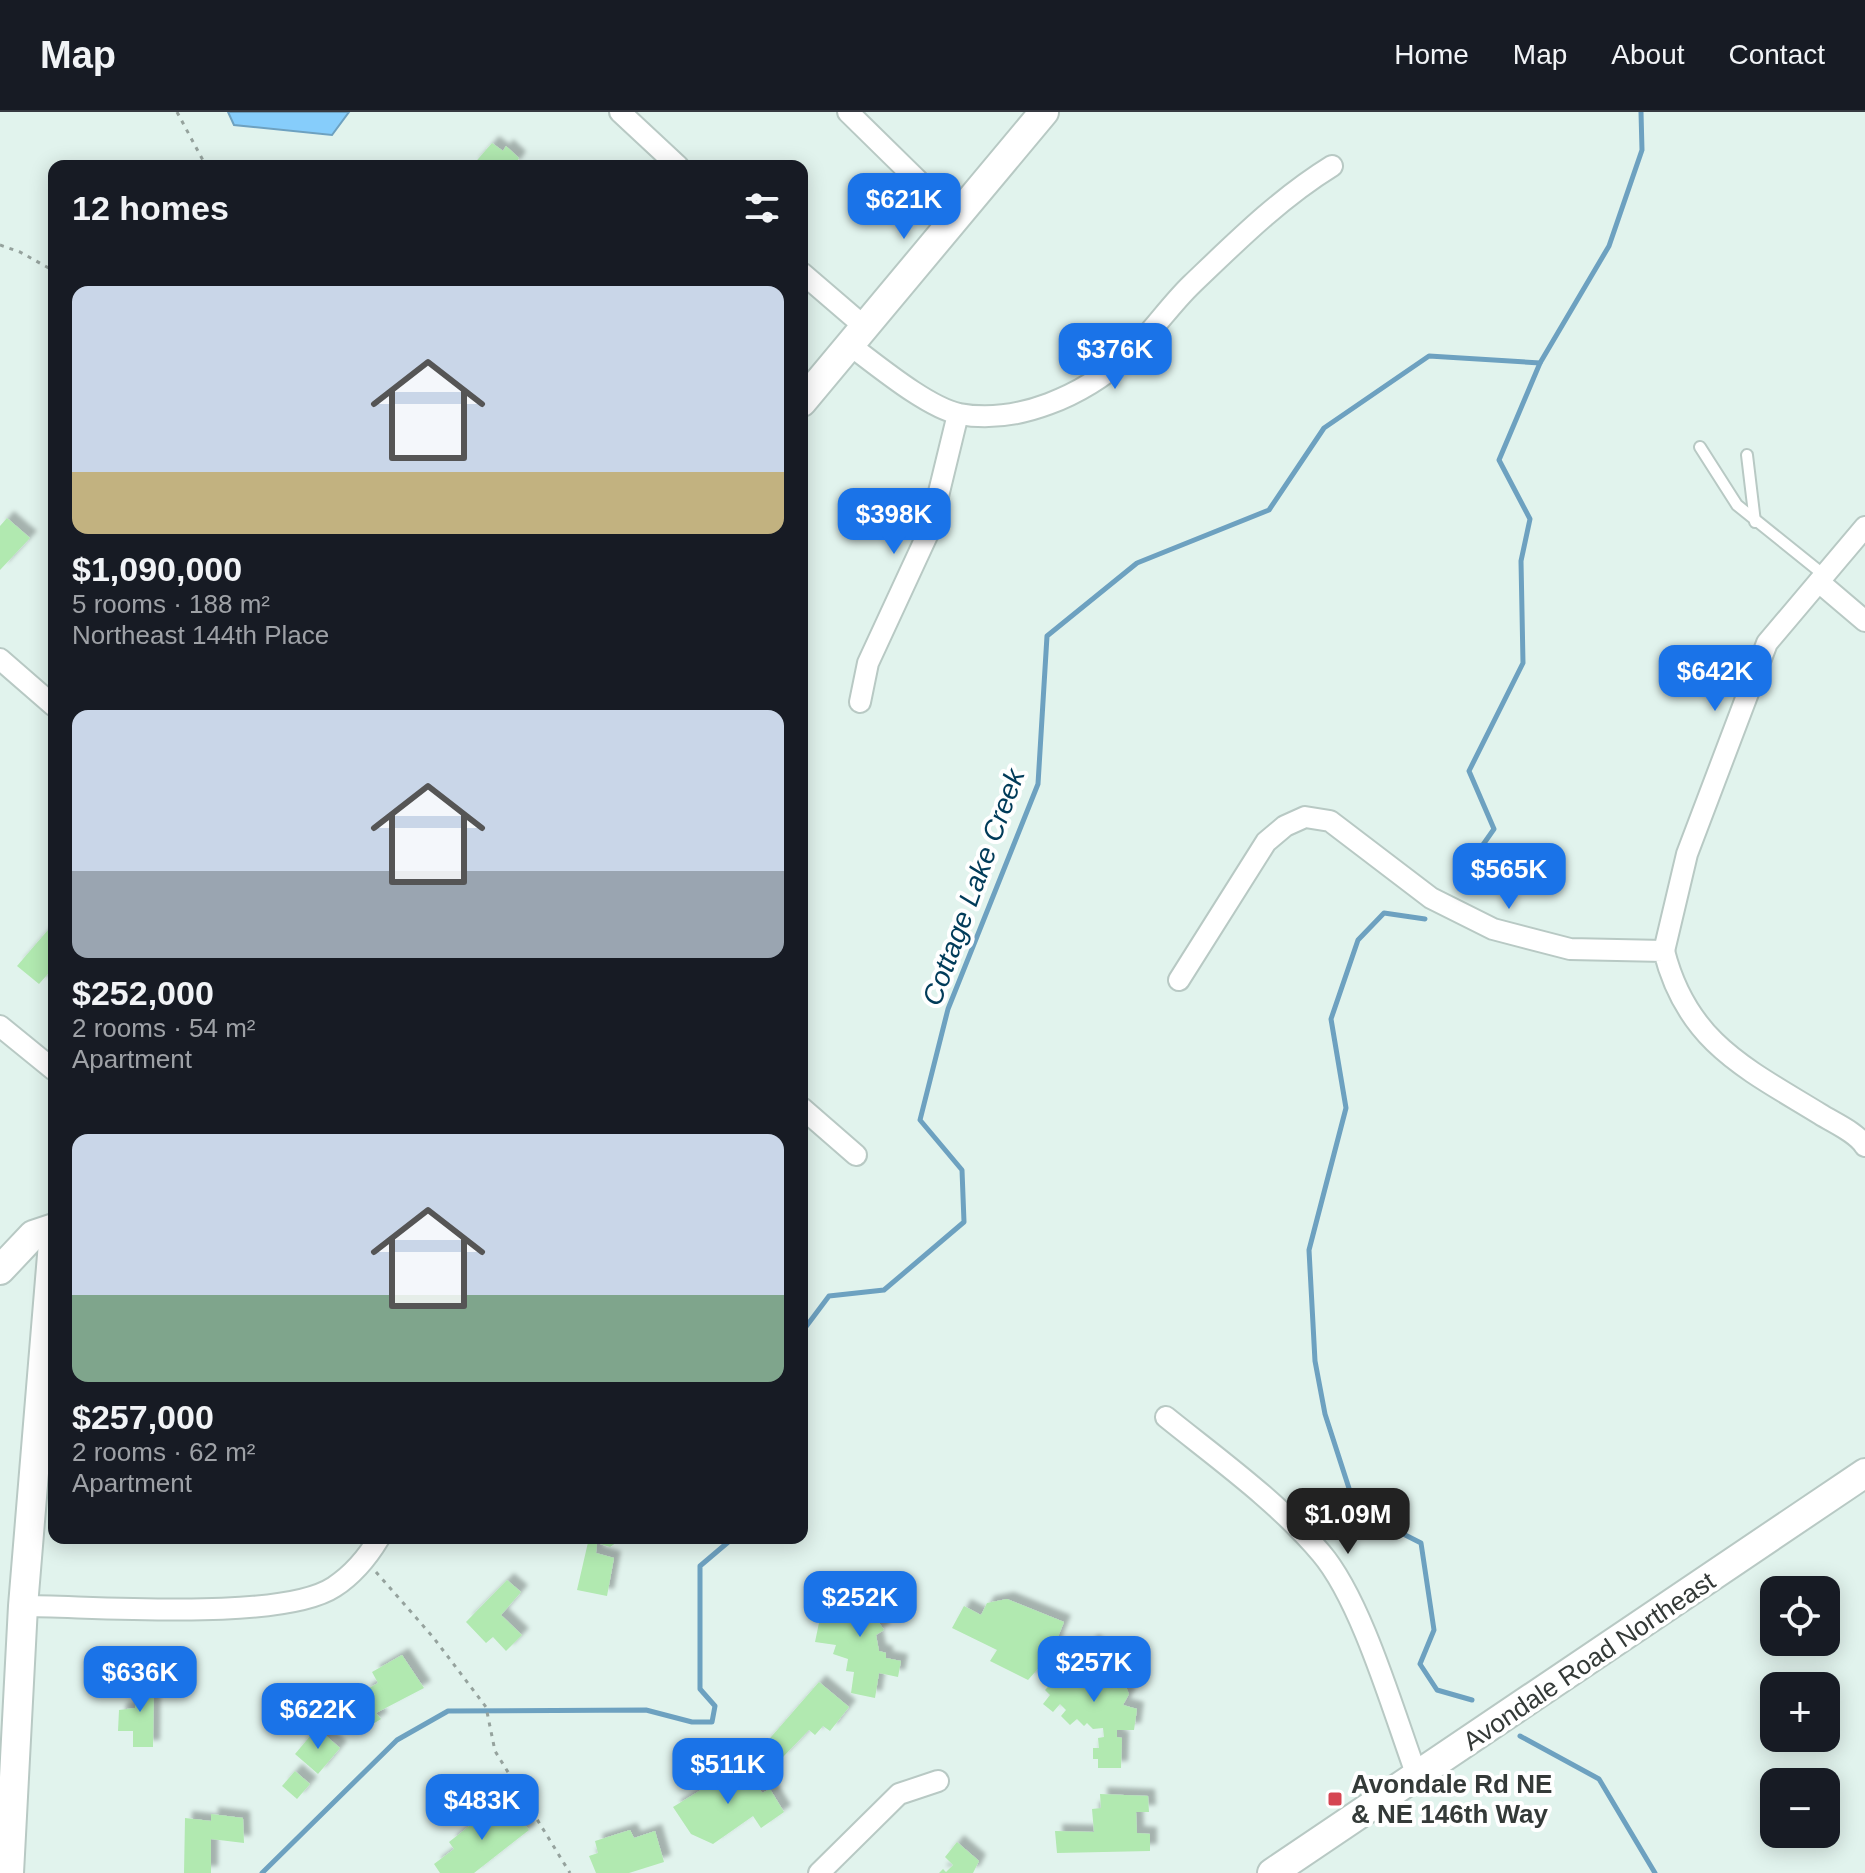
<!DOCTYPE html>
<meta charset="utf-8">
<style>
body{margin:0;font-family:Helvetica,sans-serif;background:#20242c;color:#f1f3f6;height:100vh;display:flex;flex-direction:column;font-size:30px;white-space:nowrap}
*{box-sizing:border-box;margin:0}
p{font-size:26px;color:#9ea1a6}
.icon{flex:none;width:44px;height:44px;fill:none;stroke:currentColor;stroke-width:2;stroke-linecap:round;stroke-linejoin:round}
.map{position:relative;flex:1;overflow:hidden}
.drawer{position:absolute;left:48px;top:48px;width:760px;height:1384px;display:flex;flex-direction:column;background:#171b24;border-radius:16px;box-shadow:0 4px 20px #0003}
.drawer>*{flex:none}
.fabs{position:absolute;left:1760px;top:1464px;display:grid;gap:16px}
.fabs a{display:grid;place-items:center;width:80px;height:80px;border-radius:16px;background:#171b24;box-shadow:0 4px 20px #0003;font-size:40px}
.price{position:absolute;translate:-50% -68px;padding:0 18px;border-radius:16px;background:#1a73e8;color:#fff;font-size:26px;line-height:52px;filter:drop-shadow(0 2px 4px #0008)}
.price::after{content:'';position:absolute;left:50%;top:48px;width:24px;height:18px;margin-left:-12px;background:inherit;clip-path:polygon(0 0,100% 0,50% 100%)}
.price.active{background:#222;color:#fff}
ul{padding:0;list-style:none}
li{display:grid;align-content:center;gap:16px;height:424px;padding:0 24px}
li span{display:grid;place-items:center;height:248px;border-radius:16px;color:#555}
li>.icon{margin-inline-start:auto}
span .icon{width:144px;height:144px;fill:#fffc;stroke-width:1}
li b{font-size:34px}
h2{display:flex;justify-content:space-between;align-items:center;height:96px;padding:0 24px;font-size:34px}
header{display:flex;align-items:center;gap:48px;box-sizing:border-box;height:112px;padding:0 40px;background:#171b24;border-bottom:2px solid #363941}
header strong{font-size:38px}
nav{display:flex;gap:44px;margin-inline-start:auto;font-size:28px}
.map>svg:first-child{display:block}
</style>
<header>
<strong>Map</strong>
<nav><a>Home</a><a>Map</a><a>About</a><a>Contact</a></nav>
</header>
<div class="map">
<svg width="1865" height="1761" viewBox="0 0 1865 1761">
<defs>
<filter id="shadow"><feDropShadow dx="7" dy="-7" stdDeviation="2" flood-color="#0004"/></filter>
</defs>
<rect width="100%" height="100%" fill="#e1f3ed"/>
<polygon fill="#86cdfb" stroke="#6da1c0" stroke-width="2" points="228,0 349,0 332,23 234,13"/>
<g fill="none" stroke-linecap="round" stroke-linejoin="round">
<g stroke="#6da1c0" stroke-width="5">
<polyline points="1461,764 1494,717 1469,659 1523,551 1521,449 1530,407 1499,348 1540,251"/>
<polyline points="1425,807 1384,801 1358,828 1331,907 1346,996 1309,1138 1315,1249 1325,1302 1356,1398 1421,1431 1434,1518 1420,1552 1437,1578 1472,1588"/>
<polyline points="802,1220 829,1184 884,1178 964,1110 962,1058 920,1008 948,897 1038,672 1047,524 1137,451 1269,398 1324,316 1429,244 1540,251 1609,134 1642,38 1641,0"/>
<polyline points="1520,1624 1599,1667 1655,1761"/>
<polyline points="262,1761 397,1628 448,1599 646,1598 692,1610 712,1610 715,1594 700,1577 700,1454 733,1426"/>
</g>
</g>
<g fill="#b1e9b0" filter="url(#shadow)">
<polygon points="492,31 503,39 506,34 519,46 514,54 472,54"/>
<polygon points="7,406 30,426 0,458 0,414"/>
<polygon points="54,811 54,855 39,872 17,854"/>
<polygon points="589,1426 623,1426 610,1435 597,1431 596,1441 614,1446 607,1484 577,1478"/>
<polygon points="507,1468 521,1480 501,1503 522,1523 506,1539 493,1525 486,1531 466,1510"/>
<polygon points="871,1470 891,1497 876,1506 884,1518 876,1523 879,1539 886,1541 886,1546 901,1549 898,1565 879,1561 875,1586 851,1581 854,1560 846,1559 848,1547 833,1542 836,1533 815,1530 820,1506 841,1511 844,1502 838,1501 843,1480 854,1483"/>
<polygon points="1007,1487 1064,1510 1051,1542 1028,1568 990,1549 997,1538 952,1516 964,1494 981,1503 987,1491"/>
<polygon points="1092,1529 1109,1547 1091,1565 1095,1570 1106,1569 1111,1577 1120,1571 1126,1575 1129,1582 1123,1593 1137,1597 1134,1618 1117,1618 1117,1625 1122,1626 1121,1656 1098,1656 1098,1647 1093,1647 1093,1636 1099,1636 1098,1626 1104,1625 1103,1616 1093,1617 1087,1611 1084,1614 1077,1607 1070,1613 1061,1604 1066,1598 1060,1592 1053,1600 1043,1592 1050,1583 1045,1578"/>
<polygon points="402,1543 424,1576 376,1601 381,1607 361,1619 352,1604 371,1592 364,1579 378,1571 372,1560"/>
<polygon points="135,1563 154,1566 153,1635 133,1635 133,1619 118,1619 119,1598 135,1596"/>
<polygon points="819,1570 849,1595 830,1619 823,1614 815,1623 809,1618 781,1647 765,1632"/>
<polygon points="317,1616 340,1636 318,1662 295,1642"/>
<polygon points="745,1651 762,1681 770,1677 784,1700 761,1716 753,1704 713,1732 691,1722 673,1695"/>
<polygon points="295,1659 310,1672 297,1687 282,1674"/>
<polygon points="1100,1682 1148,1684 1149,1700 1136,1700 1137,1721 1150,1722 1150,1739 1057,1741 1055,1719 1094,1720 1092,1697 1101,1696"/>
<polygon points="511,1695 529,1718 474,1761 440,1761 434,1752 454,1737 449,1730 491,1697 496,1704"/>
<polygon points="211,1702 243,1706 244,1731 211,1727 211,1761 184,1761 185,1706 211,1709"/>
<polygon points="630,1718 634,1726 655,1719 664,1750 629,1761 596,1761 589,1744 598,1741 595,1729"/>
<polygon points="957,1730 979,1749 973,1761 939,1761 943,1757 946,1760 953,1753 945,1745"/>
</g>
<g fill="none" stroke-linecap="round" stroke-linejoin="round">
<defs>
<g id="lane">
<polyline points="1700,335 1737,393 1824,463"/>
<polyline points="1747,343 1755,410"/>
</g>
<g id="street">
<polyline points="620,0 678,54"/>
<polyline points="848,0 956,106"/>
<polyline points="802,161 866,216"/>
<path d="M 851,234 C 878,254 927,295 959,302 C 1018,313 1084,283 1127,244 C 1151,222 1169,194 1192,172 C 1236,130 1280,86 1332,54"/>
<polyline points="1819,470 1865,509"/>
<polyline points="0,547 54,594"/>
<polyline points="860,590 868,551 930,417 958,302"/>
<polyline points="1664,839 1687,742 1767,531 1865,415"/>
<path d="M 1179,868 L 1266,730 L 1285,714 L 1305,705 L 1330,709 L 1431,786 L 1493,817 L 1570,837 L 1664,839 C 1687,930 1745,956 1820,1002 C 1834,1011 1856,1020 1865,1034"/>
<polyline points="0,914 54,958"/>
<polyline points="802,996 856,1043"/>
<path d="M 1166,1305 C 1218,1347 1277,1389 1321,1441 C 1362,1489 1394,1602 1417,1664"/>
<path d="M 23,1494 C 92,1494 281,1510 334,1475 C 354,1462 367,1446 379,1426"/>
<polyline points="819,1761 899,1682 938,1669"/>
</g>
<g id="secondary">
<polyline points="802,290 1044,0"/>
<polyline points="0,1158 33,1123 54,1116"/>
<polyline points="9,1761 23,1494 54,1119"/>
<polyline points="1272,1761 1865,1361"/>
</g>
</defs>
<use href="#lane" stroke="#b8c9c4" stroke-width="14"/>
<use href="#street" stroke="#b8c9c4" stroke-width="24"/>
<use href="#secondary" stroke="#b8c9c4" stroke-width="32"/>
<g stroke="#95a29d" stroke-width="3" stroke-dasharray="4 6" stroke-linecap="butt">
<polyline points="177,0 206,54"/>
<polyline points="0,133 20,140 54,159"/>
<polyline points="376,1460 433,1525 486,1595 495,1639 570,1761"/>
</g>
<use href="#lane" stroke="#fff" stroke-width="10"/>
<use href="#street" stroke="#fff" stroke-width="20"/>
<use href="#secondary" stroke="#fff" stroke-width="28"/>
</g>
<rect fill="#d54552" stroke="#fff" stroke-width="3" x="1327" y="1679" width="16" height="16" rx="4"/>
<g text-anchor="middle" stroke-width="8" stroke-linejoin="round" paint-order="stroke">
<g font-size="26" fill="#343a38" stroke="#fff">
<text transform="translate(1589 1549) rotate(-34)" y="9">Avondale Road Northeast</text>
</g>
<g font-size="26" font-weight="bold" fill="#343a38" stroke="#fff" text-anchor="start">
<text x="1351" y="1681">Avondale Rd NE<tspan x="1351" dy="30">&amp; NE 146th Way</tspan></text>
</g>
<g font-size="28" font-style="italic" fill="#003b59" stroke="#fff">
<text transform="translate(973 775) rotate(-70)" y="10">Cottage Lake Creek</text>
</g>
</g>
</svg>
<div class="fabs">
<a><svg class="icon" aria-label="locate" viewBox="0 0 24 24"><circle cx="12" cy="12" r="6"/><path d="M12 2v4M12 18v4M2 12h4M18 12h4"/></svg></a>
<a>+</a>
<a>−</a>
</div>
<b class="price" style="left:904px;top:129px">$621K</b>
<b class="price" style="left:1115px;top:279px">$376K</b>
<b class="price" style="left:894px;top:444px">$398K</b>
<b class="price" style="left:1715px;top:601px">$642K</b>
<b class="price" style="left:1509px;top:799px">$565K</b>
<b class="price active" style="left:1348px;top:1444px">$1.09M</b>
<b class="price" style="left:860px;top:1527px">$252K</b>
<b class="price" style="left:1094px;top:1592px">$257K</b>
<b class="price" style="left:140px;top:1602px">$636K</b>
<b class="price" style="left:318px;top:1639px">$622K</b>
<b class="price" style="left:728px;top:1694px">$511K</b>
<b class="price" style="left:482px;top:1730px">$483K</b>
<section class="drawer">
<h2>12 homes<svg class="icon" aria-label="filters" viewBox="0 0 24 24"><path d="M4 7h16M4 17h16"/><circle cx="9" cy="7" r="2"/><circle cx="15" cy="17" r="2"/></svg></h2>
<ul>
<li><span style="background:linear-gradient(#c9d6e8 75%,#c2b280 0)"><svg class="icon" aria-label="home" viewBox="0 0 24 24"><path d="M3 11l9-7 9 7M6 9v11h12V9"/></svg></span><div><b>$1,090,000</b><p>5 rooms · 188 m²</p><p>Northeast 144th Place</p></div></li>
<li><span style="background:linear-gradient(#c9d6e8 65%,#9aa5b1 0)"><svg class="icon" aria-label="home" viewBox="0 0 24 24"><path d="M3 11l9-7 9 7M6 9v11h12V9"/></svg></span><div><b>$252,000</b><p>2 rooms · 54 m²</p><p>Apartment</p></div></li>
<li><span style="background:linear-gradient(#c9d6e8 65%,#7fa58c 0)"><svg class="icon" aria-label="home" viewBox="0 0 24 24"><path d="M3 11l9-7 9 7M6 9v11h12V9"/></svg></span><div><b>$257,000</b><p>2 rooms · 62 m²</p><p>Apartment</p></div></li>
</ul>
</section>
</div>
